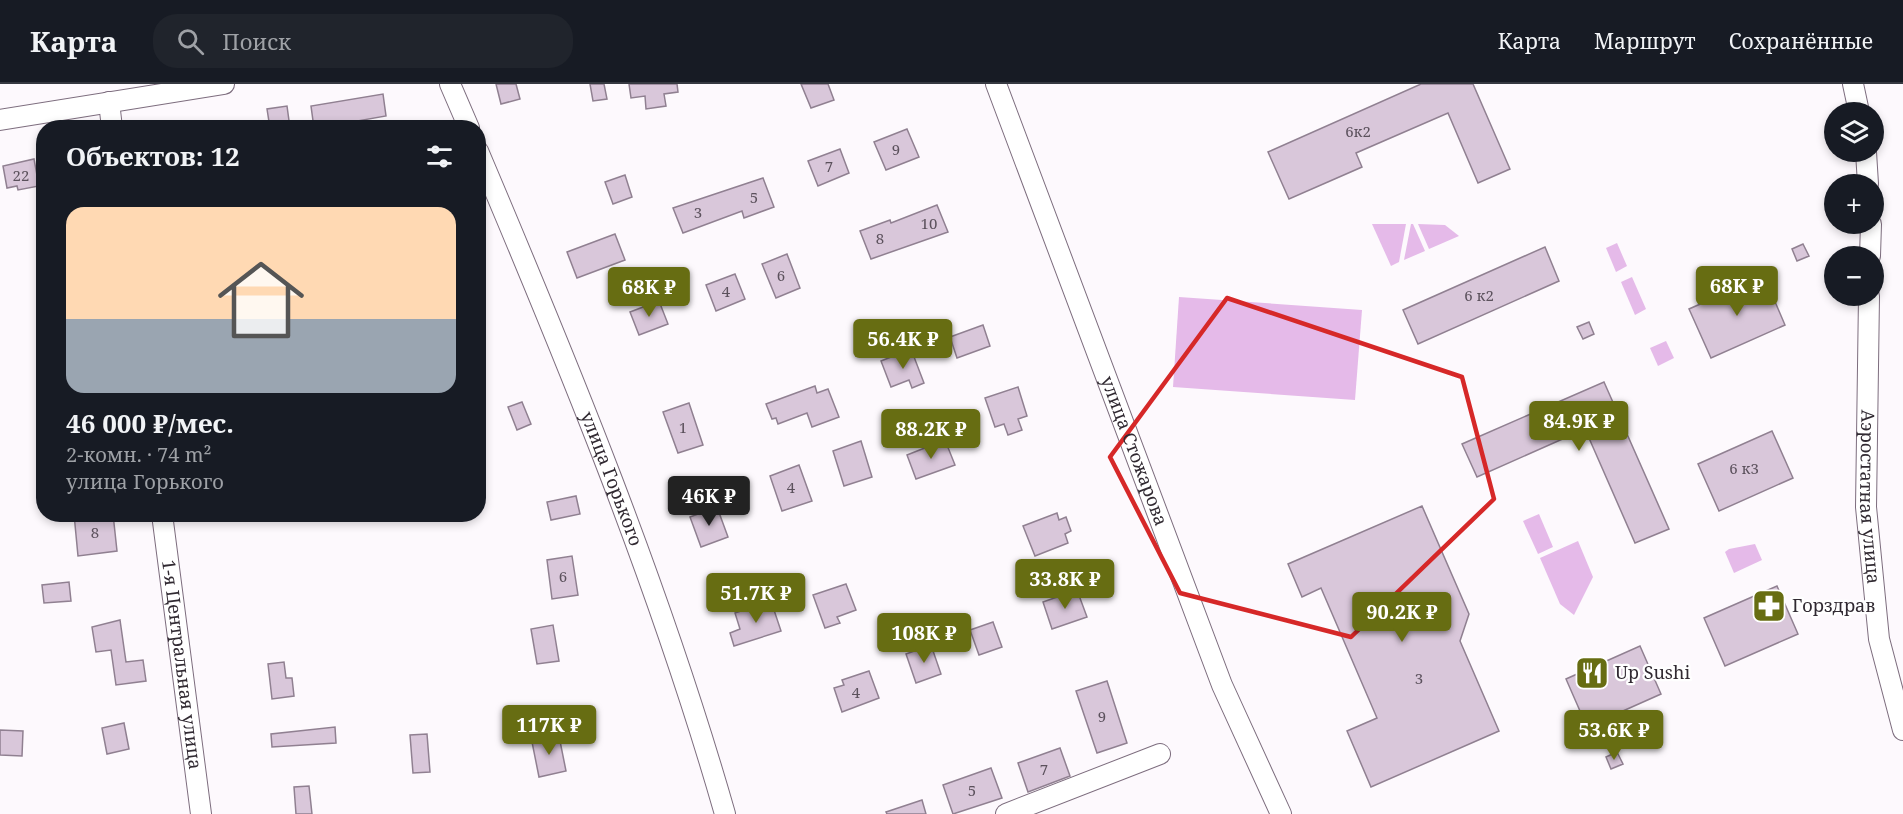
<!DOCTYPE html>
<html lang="ru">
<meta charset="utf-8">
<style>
body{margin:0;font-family:"Noto Serif",serif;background:#20242c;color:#f1f3f6;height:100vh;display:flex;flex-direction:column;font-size:22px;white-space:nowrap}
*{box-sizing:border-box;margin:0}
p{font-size:20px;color:#9ea1a6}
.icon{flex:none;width:33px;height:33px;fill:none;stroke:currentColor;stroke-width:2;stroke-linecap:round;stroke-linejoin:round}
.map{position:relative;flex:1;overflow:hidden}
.sheet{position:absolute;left:36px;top:36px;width:450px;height:402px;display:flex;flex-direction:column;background:#171b24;border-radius:24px;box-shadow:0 3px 9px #0003}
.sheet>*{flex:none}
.controls{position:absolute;left:1824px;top:18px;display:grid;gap:12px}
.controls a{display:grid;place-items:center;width:60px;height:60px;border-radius:50%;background:#171b24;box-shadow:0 3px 9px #0003;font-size:30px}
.price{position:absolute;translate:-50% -51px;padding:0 14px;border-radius:6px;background:#676d12;color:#fff;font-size:20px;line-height:39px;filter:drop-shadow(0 2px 3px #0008)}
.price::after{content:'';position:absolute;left:50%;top:36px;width:18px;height:14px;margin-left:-9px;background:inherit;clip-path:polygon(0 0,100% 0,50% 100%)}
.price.on{background:#222;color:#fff}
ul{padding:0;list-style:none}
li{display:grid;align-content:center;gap:12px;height:318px;padding:0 30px}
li+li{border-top:2px solid #363941}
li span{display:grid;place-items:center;height:186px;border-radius:18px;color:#555}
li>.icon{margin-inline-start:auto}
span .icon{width:108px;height:108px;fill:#fffc;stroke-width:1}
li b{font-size:26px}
h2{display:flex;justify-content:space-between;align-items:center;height:72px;padding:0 30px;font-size:26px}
header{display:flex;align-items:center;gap:36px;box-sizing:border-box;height:84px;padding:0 30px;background:#171b24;border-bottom:2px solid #363941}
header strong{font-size:28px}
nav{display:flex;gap:33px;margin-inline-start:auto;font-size:21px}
.search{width:420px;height:54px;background:#20242c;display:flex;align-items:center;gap:15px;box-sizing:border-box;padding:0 21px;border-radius:24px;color:#9ea1a6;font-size:22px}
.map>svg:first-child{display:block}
</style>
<header>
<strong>Карта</strong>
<div class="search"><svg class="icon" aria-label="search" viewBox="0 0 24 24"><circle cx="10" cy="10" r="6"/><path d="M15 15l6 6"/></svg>Поиск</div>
<nav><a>Карта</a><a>Маршрут</a><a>Сохранённые</a></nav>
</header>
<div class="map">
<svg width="1903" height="730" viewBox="0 0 1903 730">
<rect width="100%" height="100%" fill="#fdf9fd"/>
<g fill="#e5bae9">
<polygon points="1372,140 1406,140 1399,178 1391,182"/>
<polygon points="1411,140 1413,140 1425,167 1404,176"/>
<polygon points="1418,140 1445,141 1459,152 1429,165"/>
<polygon points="1617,159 1627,182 1616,188 1606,164"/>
<polygon points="1632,193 1646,225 1635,231 1621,198"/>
<polygon points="1179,213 1362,226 1355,316 1173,303"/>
<polygon points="1666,257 1674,274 1658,282 1650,264"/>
<polygon points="1539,430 1553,463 1538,470 1523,437"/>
<polygon points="1578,457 1593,493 1574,531 1560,520 1540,474"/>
<polygon points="1755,460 1762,476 1734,489 1725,468 1729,465"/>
</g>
<g fill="#d9c7da" stroke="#908091" stroke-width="1.5">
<polygon points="496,0 516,0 520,15 501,20"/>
<polygon points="590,0 604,0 607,15 593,17"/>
<polygon points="629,0 677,0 678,8 664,10 666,22 646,25 645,12 631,14"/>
<polygon points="801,0 828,0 834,16 811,24"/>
<polygon points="1421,0 1473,0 1510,85 1478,99 1448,29 1356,69 1362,83 1289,115 1268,68"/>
<polygon points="383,10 386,32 340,40 341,44 314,44 311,22"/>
<polygon points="287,22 290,44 270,44 267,25"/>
<polygon points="907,45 919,73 886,86 874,58"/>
<polygon points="840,65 849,89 818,102 808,77"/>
<polygon points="34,75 39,102 18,106 17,102 7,104 3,82"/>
<polygon points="625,91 632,113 613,120 605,98"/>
<polygon points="763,94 774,123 744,134 742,127 683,149 673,124"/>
<polygon points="937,121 948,148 871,175 860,147 890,136 891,139"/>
<polygon points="615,150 625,176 577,194 567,168"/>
<polygon points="1803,160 1809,172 1797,177 1792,165"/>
<polygon points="1545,163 1559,197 1418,260 1403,226"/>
<polygon points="787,170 800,204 776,214 762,180"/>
<polygon points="735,190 745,215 716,227 706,201"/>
<polygon points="1764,192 1785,241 1711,274 1689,225"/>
<polygon points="659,217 668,240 639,251 630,228"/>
<polygon points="1589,238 1594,250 1583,255 1577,243"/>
<polygon points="983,241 990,262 957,274 950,253"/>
<polygon points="911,265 924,299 912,304 909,296 891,303 881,277"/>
<polygon points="1604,298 1669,445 1635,459 1585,345 1477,393 1462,360"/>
<polygon points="815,302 817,309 828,305 839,333 812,343 807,329 778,340 776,334 772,335 766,320"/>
<polygon points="1018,303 1027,332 1018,335 1022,346 1008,351 1004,340 995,343 985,314"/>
<polygon points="522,318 531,340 517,346 508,323"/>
<polygon points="689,319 703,361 678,369 663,328"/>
<polygon points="1772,347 1793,394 1719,427 1698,380"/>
<polygon points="945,356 955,381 916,395 907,371"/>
<polygon points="861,357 872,393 844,402 833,367"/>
<polygon points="799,381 812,417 782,427 770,392"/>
<polygon points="576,412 580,430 551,436 547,418"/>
<polygon points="1422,422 1469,530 1460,557 1499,647 1371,703 1347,647 1377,634 1321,504 1302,513 1288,480"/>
<polygon points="717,423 728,453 701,463 690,433"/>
<polygon points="1057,429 1059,436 1066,433 1071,447 1065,450 1068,459 1035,472 1023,442"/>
<polygon points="74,430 113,430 117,467 78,472"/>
<polygon points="572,472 578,511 552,515 547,476"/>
<polygon points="69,498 71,517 44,519 42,501"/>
<polygon points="846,500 856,526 837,533 840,539 825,544 813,511"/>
<polygon points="1777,502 1798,550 1725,582 1704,534"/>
<polygon points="1077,506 1087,533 1052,545 1043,518"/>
<polygon points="771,517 781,547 734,562 730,549 740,545 735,529"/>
<polygon points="120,536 126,578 143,576 146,597 116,601 111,566 96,568 92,543"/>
<polygon points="993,538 1002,563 979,571 970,546"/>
<polygon points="553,541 559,577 537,580 531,545"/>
<polygon points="931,561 941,590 916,599 906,570"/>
<polygon points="1640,562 1661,610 1587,643 1566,595"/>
<polygon points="284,578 286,594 292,594 294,612 272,615 268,580"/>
<polygon points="869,587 879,614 842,628 834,604 844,601 842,596"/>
<polygon points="1107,597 1127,659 1097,669 1076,607"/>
<polygon points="124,639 129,665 107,670 102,644"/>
<polygon points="335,643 336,659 272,663 271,650"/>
<polygon points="0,646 23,647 22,672 0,671"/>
<polygon points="427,650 430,688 413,689 410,651"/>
<polygon points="559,652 566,687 539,693 532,658"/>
<polygon points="1060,664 1070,692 1028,708 1018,679"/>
<polygon points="1617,668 1623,680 1611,685 1606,673"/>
<polygon points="991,684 1002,714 953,730 943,701"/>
<polygon points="309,702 312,730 296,730 294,703"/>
<polygon points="922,716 926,730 887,730 886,728"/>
</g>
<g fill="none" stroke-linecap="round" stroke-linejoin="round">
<defs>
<g id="street">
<polyline points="450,0 469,44"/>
<path id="s1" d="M 996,0 L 1222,601 L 1281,730"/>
<polyline points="1853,0 1859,28"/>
<polyline points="109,18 112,44"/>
<polyline points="0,36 224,0"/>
<path id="s2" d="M 478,67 C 570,284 660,503 725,730"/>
<polyline points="1866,68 1868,100"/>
<polyline points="1870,172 1871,140"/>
<path id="s3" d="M 1869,212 L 1866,423 L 1879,555 L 1903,646"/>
<path id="s4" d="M 162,430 L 201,730"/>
<polyline points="1006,730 1160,670"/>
</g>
</defs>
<use href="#street" stroke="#7d6d7e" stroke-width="22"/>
<use href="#street" stroke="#fff" stroke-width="20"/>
</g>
<path fill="none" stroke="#d62828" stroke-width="4.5" stroke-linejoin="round" d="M 1227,214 L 1462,293 L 1494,415 L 1351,553 L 1180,509 L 1110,373 Z"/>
<defs>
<symbol id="pharmacy-square" viewBox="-11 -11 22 22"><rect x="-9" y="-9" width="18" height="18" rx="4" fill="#676d12" stroke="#fff"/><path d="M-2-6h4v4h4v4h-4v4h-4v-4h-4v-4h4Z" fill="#fff"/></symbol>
<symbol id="restaurant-square" viewBox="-11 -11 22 22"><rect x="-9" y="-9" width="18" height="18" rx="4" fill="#676d12" stroke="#fff"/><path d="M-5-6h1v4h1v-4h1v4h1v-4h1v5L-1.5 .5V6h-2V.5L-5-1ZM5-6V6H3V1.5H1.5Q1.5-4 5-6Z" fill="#fff"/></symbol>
</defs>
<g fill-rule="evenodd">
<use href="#pharmacy-square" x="1750" y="503" width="38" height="38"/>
<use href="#restaurant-square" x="1573" y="570" width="38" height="38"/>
</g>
<g text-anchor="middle" stroke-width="4.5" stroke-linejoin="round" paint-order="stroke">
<g font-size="15" fill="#5b515c">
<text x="1358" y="53">6к2</text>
<text x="896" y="71">9</text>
<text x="829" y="88">7</text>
<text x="21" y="97">22</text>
<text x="754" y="119">5</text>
<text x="698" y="134">3</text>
<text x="929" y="145">10</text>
<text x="880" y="160">8</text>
<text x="781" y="197">6</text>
<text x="726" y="213">4</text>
<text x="1479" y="217">6 к2</text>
<text x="683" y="349">1</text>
<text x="1744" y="390">6 к3</text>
<text x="791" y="409">4</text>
<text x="95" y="454">8</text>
<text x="563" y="498">6</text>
<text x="1419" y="600">3</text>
<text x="856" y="614">4</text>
<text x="1102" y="638">9</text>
<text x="1044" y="691">7</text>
<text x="972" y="712">5</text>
</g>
<g font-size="18" fill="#312a32" stroke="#fff">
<text dy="6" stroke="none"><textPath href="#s1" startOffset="392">улица Стожарова</textPath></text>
<text dy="6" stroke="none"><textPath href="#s2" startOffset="354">улица Горького</textPath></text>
<text dy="6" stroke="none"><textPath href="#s3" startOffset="201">Аэростатная улица</textPath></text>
<text dy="6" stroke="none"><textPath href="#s4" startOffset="152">1-я Центральная улица</textPath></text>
</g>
<g font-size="18" fill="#312a32" stroke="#fff" text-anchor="start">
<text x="1792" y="528">Горздрав</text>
<text x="1615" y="595">Up Sushi</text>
</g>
</g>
</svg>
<div class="controls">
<a><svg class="icon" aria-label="layers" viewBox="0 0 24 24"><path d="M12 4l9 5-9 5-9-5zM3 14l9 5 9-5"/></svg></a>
<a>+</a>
<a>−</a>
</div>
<b class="price" style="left:1737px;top:233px">68K ₽</b>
<b class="price" style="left:649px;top:234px">68K ₽</b>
<b class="price" style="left:903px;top:286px">56.4K ₽</b>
<b class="price" style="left:1579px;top:368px">84.9K ₽</b>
<b class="price" style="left:931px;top:376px">88.2K ₽</b>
<b class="price on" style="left:709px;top:443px">46K ₽</b>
<b class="price" style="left:1065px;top:526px">33.8K ₽</b>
<b class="price" style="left:756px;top:540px">51.7K ₽</b>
<b class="price" style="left:1402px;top:559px">90.2K ₽</b>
<b class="price" style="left:924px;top:580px">108K ₽</b>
<b class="price" style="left:549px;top:672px">117K ₽</b>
<b class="price" style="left:1614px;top:677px">53.6K ₽</b>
<section class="sheet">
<h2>Объектов: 12<svg class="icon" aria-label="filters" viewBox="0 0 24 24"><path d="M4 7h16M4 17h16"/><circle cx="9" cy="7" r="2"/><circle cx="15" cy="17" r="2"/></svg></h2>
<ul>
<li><span style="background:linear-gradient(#ffd9b3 60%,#9aa5b1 0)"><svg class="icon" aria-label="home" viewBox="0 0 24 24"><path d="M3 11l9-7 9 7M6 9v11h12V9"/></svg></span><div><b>46 000 ₽/мес.</b><p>2-комн. · 74 m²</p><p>улица Горького</p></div></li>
</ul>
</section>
</div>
